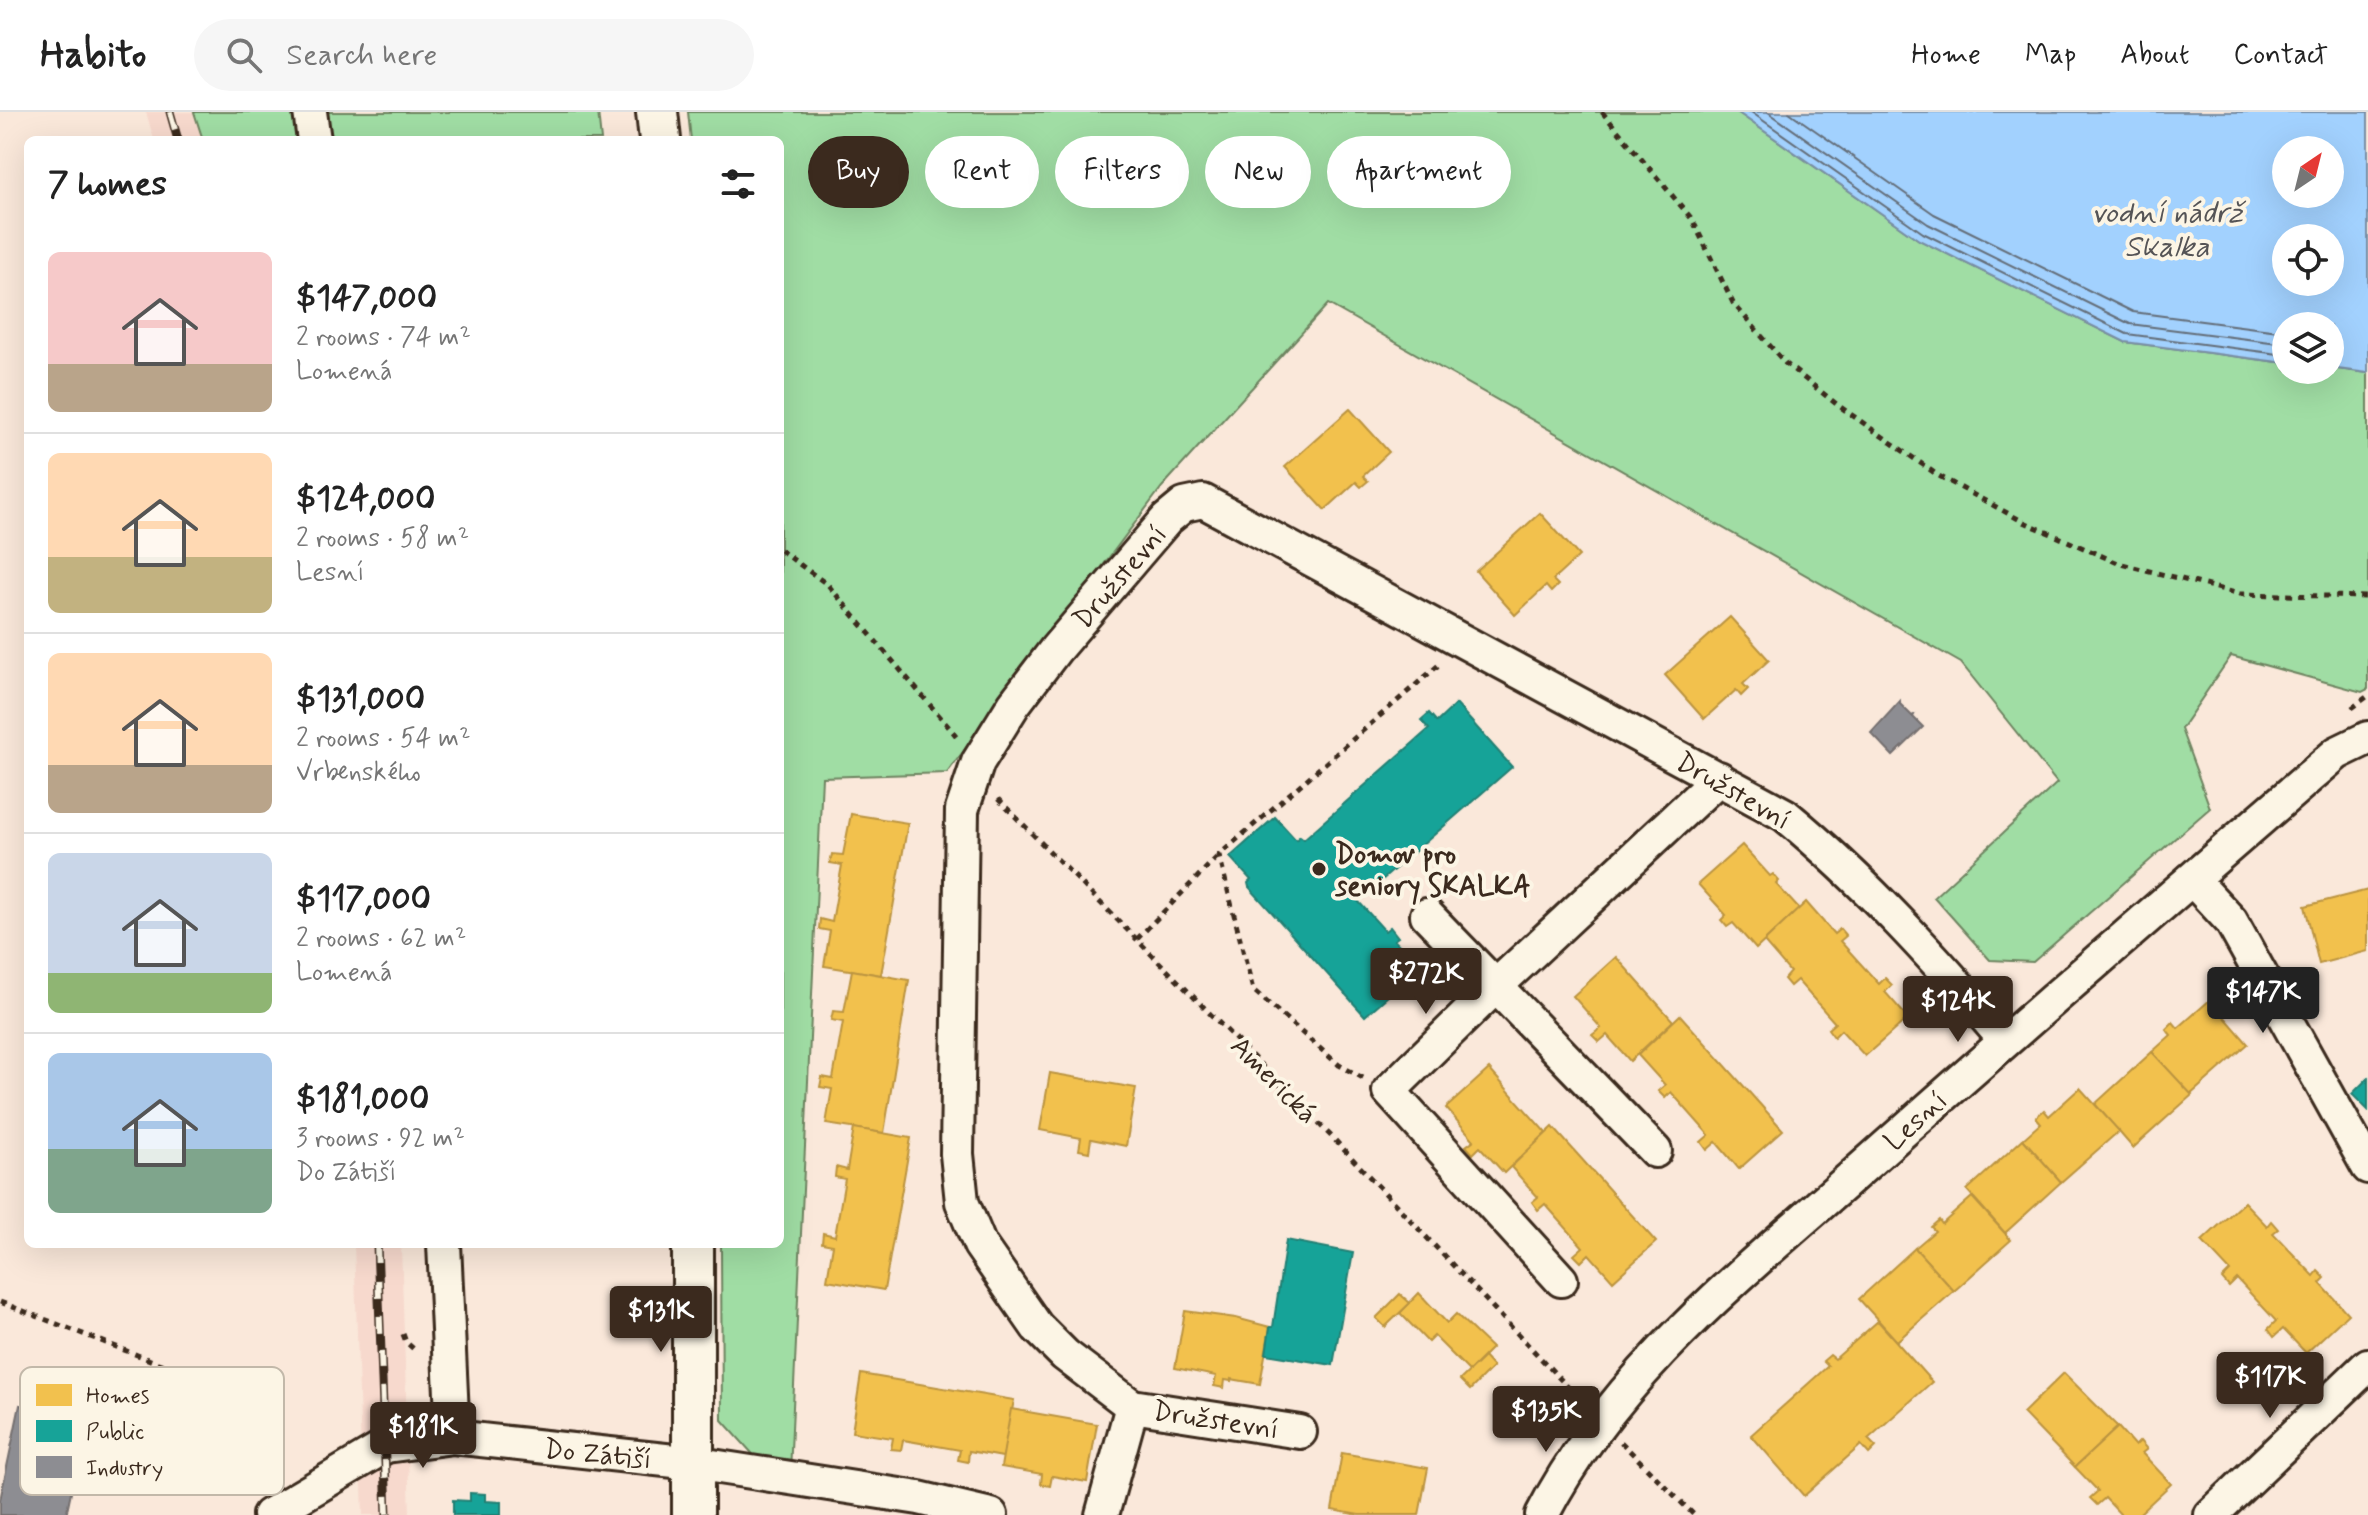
<!DOCTYPE html>
<meta charset="utf-8">
<style>
body{margin:0;font-family:Mynerve,sans-serif;background:#f6f6f6;color:#222;height:100vh;display:flex;flex-direction:column;font-size:30px;white-space:nowrap}
*{box-sizing:border-box;margin:0}
p{font-size:26px;color:#767676}
.icon{flex:none;width:44px;height:44px;fill:none;stroke:currentColor;stroke-width:2;stroke-linecap:round;stroke-linejoin:round}
.map{position:relative;flex:1;overflow:hidden}
.sheet{position:absolute;left:24px;top:24px;width:760px;height:1112px;display:flex;flex-direction:column;background:#fff;border-radius:12px;box-shadow:0 8px 32px #0002}
.sheet>*{flex:none}
.banner{position:absolute;left:808px;top:24px;width:760px;height:72px;display:flex;gap:16px}
.needle{width:52px;rotate:35deg}
.fabs{position:absolute;left:2272px;top:24px;display:grid;gap:16px}
.fabs a{display:grid;place-items:center;width:72px;height:72px;border-radius:50%;background:#fff;box-shadow:0 8px 32px #0002;font-size:40px}
.price{position:absolute;translate:-50% -68px;padding:0 18px;border-radius:8px;background:#3b2a1e;color:#fff;font-size:26px;line-height:52px;filter:drop-shadow(0 2px 4px #0008)}
.price::after{content:'';position:absolute;left:50%;top:48px;width:24px;height:18px;margin-left:-12px;background:inherit;clip-path:polygon(0 0,100% 0,50% 100%)}
.price.active{background:#222;color:#fff}
ul{padding:0;list-style:none}
li{display:flex;align-items:center;gap:24px;height:200px;padding:0 24px}
li+li{border-top:2px solid #e0e0e0}
li span{display:grid;place-items:center;flex:none;width:224px;height:160px;border-radius:12px;color:#555}
li>.icon{margin-inline-start:auto}
span .icon{width:96px;height:96px;fill:#fffc;stroke-width:1}
li b{font-size:34px}
h2{display:flex;justify-content:space-between;align-items:center;height:96px;padding:0 24px;font-size:34px}
.chip{padding:0 28px;border-radius:36px;background:#fff;box-shadow:0 8px 32px #0002;font-size:28px;line-height:72px}
.chip.active{background:#3b2a1e;color:#fff}
header{display:flex;align-items:center;gap:48px;box-sizing:border-box;height:112px;padding:0 40px;background:#fff;border-bottom:2px solid #e0e0e0}
header strong{font-size:38px}
nav{display:flex;gap:44px;margin-inline-start:auto;font-size:28px}
.search{width:560px;height:72px;background:#f6f6f6;display:flex;align-items:center;gap:20px;box-sizing:border-box;padding:0 28px;border-radius:44px;color:#767676;font-size:30px}
.map>svg:first-child{display:block}
</style>
<header>
<strong>Habito</strong>
<div class="search"><svg class="icon" aria-label="search" viewBox="0 0 24 24"><circle cx="10" cy="10" r="6"/><path d="M15 15l6 6"/></svg>Search here</div>
<nav><a>Home</a><a>Map</a><a>About</a><a>Contact</a></nav>
</header>
<div class="map">
<svg width="2368" height="1403" viewBox="0 0 2368 1403">
<rect width="100%" height="100%" fill="#fae8da"/>
<filter id="ink" filterUnits="userSpaceOnUse"><feTurbulence type="fractalNoise" baseFrequency=".0125" numOctaves="2"/><feDisplacementMap in="SourceGraphic" scale="16" xChannelSelector="R" yChannelSelector="G"/><feConvolveMatrix kernelMatrix="1 2 1 2 8 2 1 2 1" color-interpolation-filters="sRGB"/></filter>
<g filter="url(#ink)">
<g fill="#f7d9cd">
<polygon points="146,0 194,0 203,28 154,28"/>
<polygon points="354,1132 401,1132 410,1403 363,1403"/>
</g>
<g fill="#a0dda4" stroke="#6e8461" stroke-width="2">
<polygon points="194,0 598,0 601,28 203,28"/>
<polygon points="688,0 1737,0 1919,128 2125,230 2286,251 2286,258 2330,256 2368,261 2368,577 2362,580 2231,544 2181,617 2210,696 2033,850 1990,848 1934,785 2057,671 1961,551 1328,192 1162,375 947,661 822,665 789,1382 722,1308 721,1132 780,1132 780,28 691,28"/>
</g>
<path fill="#a2d1fe" stroke="#798ea4" stroke-width="2" fill-rule="evenodd" d="M 1737,0 L 2368,0 L 2368,261 L 2330,256 L 2330,214 L 2286,214 L 2286,251 L 2125,230 L 1919,128 ZM 2286,38 L 2330,38 L 2330,82 L 2286,82 ZM 2286,126 L 2330,126 L 2330,170 L 2286,170 Z"/>
<g fill="#f2c14e" stroke="#bb9440" stroke-width="2">
<polygon points="1350,297 1389,340 1363,364 1368,369 1361,375 1356,370 1325,398 1285,355"/>
<polygon points="1540,401 1579,444 1553,468 1558,473 1551,480 1546,474 1515,503 1476,459"/>
<polygon points="1730,505 1769,548 1743,572 1748,577 1741,584 1736,578 1704,607 1665,563"/>
<polygon points="851,702 908,711 881,863 824,854 830,819 819,817 820,807 832,810 842,753 830,751 832,742 843,743"/>
<polygon points="1742,733 1770,764 1773,762 1779,769 1776,772 1799,797 1756,837 1733,811 1727,815 1721,808 1726,803 1698,772"/>
<polygon points="2368,778 2368,839 2319,852 2305,794"/>
<polygon points="1806,790 1834,822 1840,817 1846,824 1840,829 1879,872 1885,866 1892,873 1885,880 1908,906 1865,944 1841,918 1834,925 1828,917 1835,911 1797,868 1790,874 1784,867 1790,860 1764,830"/>
<polygon points="1616,845 1673,909 1630,949 1607,923 1599,930 1592,923 1601,916 1573,884"/>
<polygon points="852,858 909,868 884,1021 826,1012 832,977 820,975 822,965 833,967 843,910 831,908 833,899 844,900"/>
<polygon points="2210,888 2248,932 2190,983 2152,940 2171,923 2166,917 2173,910 2178,916"/>
<polygon points="1680,903 1783,1018 1739,1057 1716,1030 1707,1038 1701,1030 1709,1023 1671,980 1665,986 1658,979 1665,973 1638,943"/>
<polygon points="2152,940 2192,983 2133,1036 2095,992"/>
<polygon points="1489,957 1546,1021 1504,1061 1480,1035 1473,1042 1466,1034 1474,1028 1446,996"/>
<polygon points="1050,961 1136,976 1126,1034 1091,1027 1089,1040 1079,1038 1081,1026 1040,1018"/>
<polygon points="2080,976 2119,1019 2061,1070 2023,1027 2041,1011 2036,1005 2044,998 2049,1004"/>
<polygon points="1553,1015 1656,1130 1613,1169 1589,1142 1581,1150 1574,1143 1583,1135 1545,1092 1538,1098 1532,1090 1538,1085 1511,1055"/>
<polygon points="854,1016 911,1026 884,1178 827,1168 833,1133 822,1131 823,1121 835,1124 845,1067 835,1065 836,1055 847,1058"/>
<polygon points="2023,1027 2061,1070 2005,1121 1967,1078"/>
<polygon points="1972,1085 2011,1128 1954,1179 1915,1136 1935,1119 1931,1115 1939,1108 1942,1112"/>
<polygon points="2244,1090 2267,1114 2271,1109 2278,1117 2273,1121 2314,1164 2318,1159 2325,1166 2320,1171 2348,1202 2306,1241 2283,1217 2274,1225 2268,1217 2276,1209 2237,1167 2229,1175 2222,1167 2230,1159 2202,1129"/>
<polygon points="1915,1136 1954,1179 1897,1229 1859,1187"/>
<polygon points="1419,1181 1447,1211 1456,1202 1492,1236 1469,1259 1434,1224 1428,1230 1400,1201"/>
<polygon points="1400,1182 1410,1191 1385,1215 1376,1206"/>
<polygon points="1185,1199 1236,1206 1270,1215 1260,1272 1231,1267 1231,1269 1225,1268 1224,1276 1214,1274 1216,1264 1175,1256"/>
<polygon points="1878,1209 1932,1270 1868,1327 1876,1335 1869,1342 1861,1333 1804,1384 1751,1323 1828,1254 1823,1249 1830,1243 1835,1247"/>
<polygon points="1484,1245 1493,1255 1470,1278 1460,1268"/>
<polygon points="2064,1261 2118,1315 2075,1355 2023,1301"/>
<polygon points="861,1262 1014,1288 1003,1345 969,1339 968,1350 958,1348 960,1338 903,1328 901,1338 891,1337 893,1326 852,1320"/>
<polygon points="1011,1297 1097,1312 1087,1370 1052,1364 1050,1374 1041,1372 1042,1362 1001,1355"/>
<polygon points="2118,1315 2135,1334 2140,1329 2147,1337 2142,1341 2171,1372 2138,1403 2121,1403 2105,1386 2097,1393 2090,1386 2098,1379 2075,1355"/>
<polygon points="1342,1341 1428,1356 1419,1403 1359,1403 1332,1398"/>
</g>
<g fill="#17a398" stroke="#227f73" stroke-width="2">
<polygon points="1456,592 1512,655 1358,789 1385,819 1390,815 1398,825 1394,828 1419,852 1414,861 1365,904 1249,775 1248,771 1251,768 1230,745 1275,705 1296,728 1300,724 1304,727 1429,617 1421,608 1429,601 1437,610"/>
<polygon points="2368,966 2368,998 2352,982"/>
<polygon points="1286,1128 1353,1141 1333,1253 1266,1242 1270,1215 1273,1215"/>
<polygon points="470,1381 485,1382 485,1389 501,1390 501,1403 453,1403 453,1388 470,1389"/>
</g>
<g fill="#8d8d92" stroke="#746f6f" stroke-width="2">
<polygon points="1900,589 1900,592 1912,604 1914,603 1913,605 1923,615 1893,644 1871,621"/>
<polygon points="38,1269 92,1282 66,1403 0,1403 0,1388 20,1293 32,1295"/>
</g>
<g fill="none" stroke-linecap="round" stroke-linejoin="round">
<g stroke="#646d78" stroke-width="2">
<polyline points="1751,0 1923,121 2127,222 2286,243"/>
<polyline points="1768,0 1928,112 2130,212 2286,232"/>
<polyline points="1789,0 1934,102 2133,200 2286,220"/>
</g>
<defs>
<g id="minor">
<polyline points="310,0 314,28"/>
<polyline points="2192,767 2231,809 2368,1055"/>
<polyline points="1427,803 1655,1039"/>
<polyline points="444,1132 453,1325"/>
<polyline points="1561,1168 1389,979 1496,874 1719,666"/>
<path d="M 1300,1320 L 1132,1294 L 1065,1243 L 1037,1215 L 980,1133 L 962,1090 L 957,1042 L 962,698 L 978,650 L 1014,592 L 1056,537 L 1167,407 L 1184,393 L 1203,389 L 1785,703 C 1866,770 1937,848 2005,928"/>
<polyline points="269,1403 386,1334 453,1325 693,1351 919,1386 991,1403"/>
<polyline points="1102,1403 1132,1294"/>
<path d="M 1542,1403 C 1616,1259 1745,1160 1864,1054 C 2020,915 2179,778 2337,641 L 2368,626"/>
<polyline points="2211,1403 2368,1253"/>
</g>
<g id="major">
<polyline points="657,0 660,28"/>
<polyline points="693,1132 693,1403"/>
</g>
</defs>
<use href="#minor" stroke="#3b2a1e" stroke-width="38"/>
<use href="#major" stroke="#3b2a1e" stroke-width="46"/>
<g stroke="#3b2a1e" stroke-width="5" stroke-dasharray="6 6" stroke-linecap="butt">
<polyline points="1602,0 1692,107 1733,191 1785,251 1839,294 1939,364 2024,410 2118,451 2240,482 2368,485"/>
<polyline points="780,438 828,473 959,627"/>
<polyline points="2352,596 2368,584"/>
<polyline points="998,687 1331,1024 1581,1289"/>
<polyline points="1137,827 1218,744"/>
<polyline points="1363,966 1339,953 1253,878 1219,743 1441,551"/>
<polyline points="397,1133 411,1132"/>
<polyline points="0,1190 202,1268 231,1293 241,1352 253,1377"/>
<polyline points="403,1222 406,1230 417,1240"/>
<polyline points="1621,1330 1694,1403"/>
</g>
<use href="#minor" stroke="#fcf5e5" stroke-width="32"/>
<use href="#major" stroke="#fcf5e5" stroke-width="40"/>
<defs>
<g id="rail">
<polyline points="170,0 178,28"/>
<polyline points="377,1132 387,1403"/>
</g>
</defs>
<use href="#rail" stroke="#3b2a1e" stroke-width="9"/>
<use href="#rail" stroke="#fcf5e5" stroke-width="6" stroke-dasharray="18" stroke-linecap="butt"/>
</g>
</g>
<circle fill="#3b2a1e" stroke="#fcf5e5" stroke-width="3" cx="1319" cy="757" r="8"/>
<g text-anchor="middle" stroke-width="8" stroke-linejoin="round" paint-order="stroke">
<g font-size="28" fill="#3b2a1e" stroke="#fcf5e5">
<text transform="translate(1119 464) rotate(-49)" y="10">Družstevní</text>
<text transform="translate(1734 678) rotate(30)" y="10">Družstevní</text>
<text transform="translate(1275 967) rotate(45)" y="10">Americká</text>
<text transform="translate(1915 1008) rotate(-42)" y="10">Lesní</text>
<text transform="translate(1216 1307) rotate(9)" y="10">Družstevní</text>
<text transform="translate(598 1341) rotate(6)" y="10">Do Zátiší</text>
</g>
<g font-size="28" font-weight="bold" fill="#3b2a1e" stroke="#fcf5e5" text-anchor="start">
<text x="1335" y="751">Domov pro<tspan x="1335" dy="32">seniory SKALKA</tspan></text>
</g>
<g font-size="30" font-style="italic" fill="#555456" stroke="#fcf5e5">
<text x="2167" y="110">vodní nádrž<tspan x="2167" dy="34">Skalka</tspan></text>
</g>
</g>
<rect x="20" y="1255" width="264" height="128" rx="12" fill="#fcf5e5" stroke="#c2b8a9" stroke-width="2"/>
<rect x="36" y="1272" width="36" height="22" fill="#f2c14e"/>
<rect x="36" y="1308" width="36" height="22" fill="#17a398"/>
<rect x="36" y="1344" width="36" height="22" fill="#8d8d92"/>
<g font-size="22" fill="#3b2a1e">
<text x="86" y="1291">Homes</text>
<text x="86" y="1327">Public</text>
<text x="86" y="1363">Industry</text>
</g>
</svg>
<div class="fabs">
<a><svg class="needle" viewBox="-14 -14 28 28"><path d="M0-13l5 13h-10z" fill="#e53935"/><path d="M0 13l5-13h-10z" fill="#767676"/></svg></a>
<a><svg class="icon" aria-label="locate" viewBox="0 0 24 24"><circle cx="12" cy="12" r="6"/><path d="M12 2v4M12 18v4M2 12h4M18 12h4"/></svg></a>
<a><svg class="icon" aria-label="layers" viewBox="0 0 24 24"><path d="M12 4l9 5-9 5-9-5zM3 14l9 5 9-5"/></svg></a>
</div>
<b class="price" style="left:1426px;top:904px">$272K</b>
<b class="price active" style="left:2263px;top:923px">$147K</b>
<b class="price" style="left:1958px;top:932px">$124K</b>
<b class="price" style="left:661px;top:1242px">$131K</b>
<b class="price" style="left:2270px;top:1308px">$117K</b>
<b class="price" style="left:1546px;top:1342px">$135K</b>
<b class="price" style="left:423px;top:1358px">$181K</b>
<div class="banner">
<a class="chip active">Buy</a>
<a class="chip">Rent</a>
<a class="chip">Filters</a>
<a class="chip">New</a>
<a class="chip">Apartment</a>
</div>
<section class="sheet">
<h2>7 homes<svg class="icon" aria-label="filters" viewBox="0 0 24 24"><path d="M4 7h16M4 17h16"/><circle cx="9" cy="7" r="2"/><circle cx="15" cy="17" r="2"/></svg></h2>
<ul>
<li><span style="background:linear-gradient(#f6c9c9 70%,#b9a48a 0)"><svg class="icon" aria-label="home" viewBox="0 0 24 24"><path d="M3 11l9-7 9 7M6 9v11h12V9"/></svg></span><div><b>$147,000</b><p>2 rooms · 74 m²</p><p>Lomená</p></div></li>
<li><span style="background:linear-gradient(#ffd9b3 65%,#c2b280 0)"><svg class="icon" aria-label="home" viewBox="0 0 24 24"><path d="M3 11l9-7 9 7M6 9v11h12V9"/></svg></span><div><b>$124,000</b><p>2 rooms · 58 m²</p><p>Lesní</p></div></li>
<li><span style="background:linear-gradient(#ffd9b3 70%,#b9a48a 0)"><svg class="icon" aria-label="home" viewBox="0 0 24 24"><path d="M3 11l9-7 9 7M6 9v11h12V9"/></svg></span><div><b>$131,000</b><p>2 rooms · 54 m²</p><p>Vrbenského</p></div></li>
<li><span style="background:linear-gradient(#c9d6e8 75%,#8fb573 0)"><svg class="icon" aria-label="home" viewBox="0 0 24 24"><path d="M3 11l9-7 9 7M6 9v11h12V9"/></svg></span><div><b>$117,000</b><p>2 rooms · 62 m²</p><p>Lomená</p></div></li>
<li><span style="background:linear-gradient(#a9c7e8 60%,#7fa58c 0)"><svg class="icon" aria-label="home" viewBox="0 0 24 24"><path d="M3 11l9-7 9 7M6 9v11h12V9"/></svg></span><div><b>$181,000</b><p>3 rooms · 92 m²</p><p>Do Zátiší</p></div></li>
</ul>
</section>
</div>
